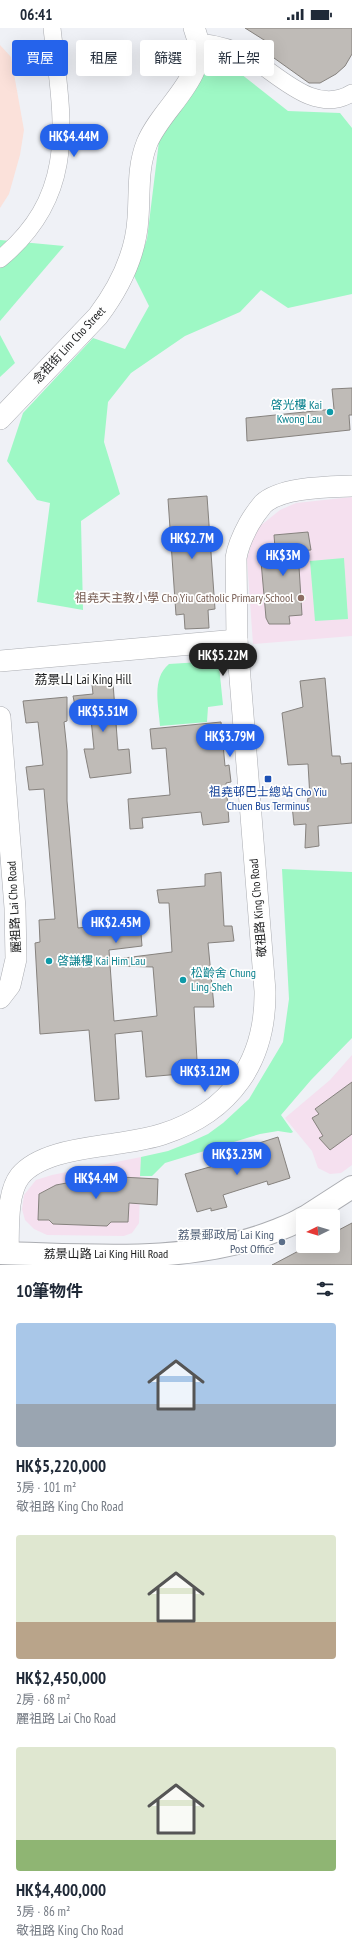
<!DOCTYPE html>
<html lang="zh-TW">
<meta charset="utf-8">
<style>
body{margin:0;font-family:"PT Sans Narrow","Noto Sans TC",sans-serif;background:#f2f2f3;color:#1f2937;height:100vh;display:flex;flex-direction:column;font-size:15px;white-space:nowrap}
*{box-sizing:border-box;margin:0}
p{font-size:13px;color:#747a83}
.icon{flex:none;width:22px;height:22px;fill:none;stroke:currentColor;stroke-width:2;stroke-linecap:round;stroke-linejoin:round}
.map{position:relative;height:1237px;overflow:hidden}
.side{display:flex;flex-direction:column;background:#fff;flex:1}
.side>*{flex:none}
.guide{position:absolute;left:12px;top:12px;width:328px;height:36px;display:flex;gap:8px}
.needle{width:26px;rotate:265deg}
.buttons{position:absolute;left:296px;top:1181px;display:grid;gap:8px}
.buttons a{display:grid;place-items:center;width:44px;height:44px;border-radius:4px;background:#fff;box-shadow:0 4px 16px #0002;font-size:20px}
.price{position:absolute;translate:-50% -34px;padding:0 9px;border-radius:14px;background:#2563eb;color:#fff;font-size:13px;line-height:26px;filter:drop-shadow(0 1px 2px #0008)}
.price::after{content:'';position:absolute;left:50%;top:24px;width:12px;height:9px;margin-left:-6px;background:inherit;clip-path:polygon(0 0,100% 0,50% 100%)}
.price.selected{background:#222;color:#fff}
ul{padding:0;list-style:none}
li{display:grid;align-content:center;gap:8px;height:212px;padding:0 16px}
li span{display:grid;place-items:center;height:124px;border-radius:4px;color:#555}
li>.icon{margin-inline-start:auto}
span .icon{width:72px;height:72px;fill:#fffc;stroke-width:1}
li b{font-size:17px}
h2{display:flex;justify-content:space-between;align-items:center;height:48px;padding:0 16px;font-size:17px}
.chip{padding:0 14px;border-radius:4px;background:#fff;box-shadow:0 4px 16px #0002;font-size:14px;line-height:36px}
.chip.selected{background:#2563eb;color:#fff}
.status{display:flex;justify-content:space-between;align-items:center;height:28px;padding:0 20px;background:#fff;direction:ltr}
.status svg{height:11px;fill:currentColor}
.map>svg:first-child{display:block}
</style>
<div class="status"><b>06:41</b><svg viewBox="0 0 49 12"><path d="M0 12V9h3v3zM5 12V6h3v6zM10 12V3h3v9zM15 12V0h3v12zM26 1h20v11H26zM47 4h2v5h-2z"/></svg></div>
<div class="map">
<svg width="352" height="1237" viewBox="0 0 352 1237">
<rect width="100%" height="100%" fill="#eff1f6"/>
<g fill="#f5e0ef">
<polygon points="352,469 352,608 253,616 247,531 255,502 280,482 296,475"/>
<polygon points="352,1027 352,1137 341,1145 330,1146 318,1140 312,1123 285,1090 330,1052"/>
<polygon points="141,1129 139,1195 132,1205 124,1208 47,1207 34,1201 25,1192 22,1181 24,1167 36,1152 52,1147"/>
</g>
<polygon fill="#fbe1da" points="0,17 11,29 24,102 20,127 9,166 0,180"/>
<g fill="#9ef8c5">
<polygon points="208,20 288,83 340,85 352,100 352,266 288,280 261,262 240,284 185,308 131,345 108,374 104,414 120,466 81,493 83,582 37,574 50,475 37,472 7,433 23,385 93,310 125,321 149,278 134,248 147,211 160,105"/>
<polygon points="0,212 64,218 0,293"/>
<polygon points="0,307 15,335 0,349"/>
<polygon points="344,530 348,591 315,593 310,533"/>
<path d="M 216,633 L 219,638 L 223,677 L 208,679 L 207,694 L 160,698 C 159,678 151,651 169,636 Z"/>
<polygon points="282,841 352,844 352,1010 311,1052 281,1087 293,1104 291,1105 278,1103 260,1106 165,1135 152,1148 140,1148 141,1129 168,1123 188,1115 208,1106 223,1095 249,1071 283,1014 289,971"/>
</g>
<g fill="#bfbbb7" stroke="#86827e">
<polygon points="245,0 352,0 352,26 345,38 336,46 320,55 309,55 267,25 272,17"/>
<polygon points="352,360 352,387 349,387 350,402 247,413 246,390 334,381 332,361"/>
<polygon points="207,468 215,581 208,582 209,600 185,601 184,586 176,587 168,471"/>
<polygon points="308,504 311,522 298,523 302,587 289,588 290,596 269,596 266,590 260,522 275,520 274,507"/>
<polygon points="325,650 332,728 340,728 341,736 352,735 352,795 318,798 319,818 305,820 306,796 294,797 292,777 307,776 308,770 310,770 308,736 288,737 282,685 303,679 300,653"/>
<polygon points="113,655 118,722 129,721 131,745 90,750 84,721 94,721 91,691 78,692 73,668 93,666 92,657"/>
<polygon points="67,669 67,693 64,694 67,723 67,773 78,900 140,893 142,918 109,922 114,993 157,988 153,939 117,938 116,931 172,924 169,875 159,875 157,862 205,858 205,846 221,844 224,898 232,898 234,913 208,915 214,979 194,979 197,1032 203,1032 204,1044 146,1049 142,1003 115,1006 119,1071 95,1073 89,1002 40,1006 35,915 40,914 39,892 55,891 44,761 29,762 26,739 43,737 38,694 26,695 23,673"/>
<polygon points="221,694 225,738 229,737 231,754 226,755 229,794 203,797 201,784 142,790 143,800 130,801 128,771 170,767 166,720 152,721 150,701"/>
<polygon points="352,1054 352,1106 330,1122 319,1110 323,1108 312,1090 319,1086 315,1081"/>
<polygon points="278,1109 290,1150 268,1157 267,1153 223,1167 227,1179 211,1183 211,1180 197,1184 185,1146 259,1125 256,1116"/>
<polygon points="103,1148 158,1151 157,1177 129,1175 128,1194 111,1194 107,1198 53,1196 49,1192 38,1192 39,1166 56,1157"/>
<polygon points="352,1195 352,1237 272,1237 308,1218 333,1218 333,1205"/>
</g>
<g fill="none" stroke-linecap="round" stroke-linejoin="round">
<defs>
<g id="minor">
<path d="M 199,14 C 217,16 233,20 249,29 C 279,47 315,88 352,65"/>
<path d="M 0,231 C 80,165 62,91 52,0"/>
</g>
<g id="tertiary">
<path d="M 0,391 L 98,288 C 119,260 136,226 138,190 C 140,164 137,140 147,115 C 163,76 214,47 194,0"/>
<polyline points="0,633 237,612"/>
<polyline points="0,689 15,880 16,931 10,957 0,970"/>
<path d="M 8,1225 C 9,1203 6,1166 20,1148 C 38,1126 80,1121 107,1117 C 125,1114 145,1112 163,1106 C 231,1084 266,1033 265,963 L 237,612 L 236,530 C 238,517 243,507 249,496 C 253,489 258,482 263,476 C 281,459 328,459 352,458"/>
</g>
<g id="secondary">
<polyline points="307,1188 352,1159"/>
<path d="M 0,1225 C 91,1227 189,1237 275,1203 C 285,1199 294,1196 303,1190"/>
</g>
</defs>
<use href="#minor" stroke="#abadb2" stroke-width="18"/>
<use href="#tertiary" stroke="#abadb2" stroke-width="22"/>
<use href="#secondary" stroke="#abadb2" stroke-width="24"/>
<use href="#minor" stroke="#fff" stroke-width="17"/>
<use href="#tertiary" stroke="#fff" stroke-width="21"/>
<use href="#secondary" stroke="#fff" stroke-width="22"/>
</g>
<g fill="#0f9aa8" stroke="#fefefe" stroke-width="1.5">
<circle cx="330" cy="384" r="4"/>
<circle cx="49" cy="933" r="4"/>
<circle cx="183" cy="952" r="4"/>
</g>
<circle fill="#8d6e63" stroke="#fefefe" stroke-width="1.5" cx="301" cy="570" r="4"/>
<rect fill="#1a4fb4" stroke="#fefefe" stroke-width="1.5" x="264" y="747" width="8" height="8" rx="2"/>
<circle fill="#5c6f8a" stroke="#fefefe" stroke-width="1.5" cx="282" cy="1214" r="4"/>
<g text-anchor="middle" stroke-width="3.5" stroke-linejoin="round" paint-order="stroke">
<g font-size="12" fill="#1b1c1d" stroke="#fefefe">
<text transform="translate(69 317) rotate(-47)" y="4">念祖街 Lim Cho Street</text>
<text transform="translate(14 879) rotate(-93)" y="4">麗祖路 Lai Cho Road</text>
<text transform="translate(258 880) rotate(-95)" y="4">敬祖路 King Cho Road</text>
<text x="106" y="1230">荔景山路 Lai King Hill Road</text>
</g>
<g font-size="12" fill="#0d838f" stroke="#fefefe" text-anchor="start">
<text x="322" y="381" text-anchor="end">啓光樓 Kai<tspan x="322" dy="14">Kwong Lau</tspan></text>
<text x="57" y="937">啓謙樓 Kai Him Lau</text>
<text x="191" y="949">松齡舍 Chung<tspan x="191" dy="14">Ling Sheh</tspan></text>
</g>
<g font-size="12" fill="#785e54" stroke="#fefefe" text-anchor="end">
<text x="293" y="574">祖堯天主教小學 Cho Yiu Catholic Primary School</text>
</g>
<g font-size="12" fill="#164399" stroke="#fefefe">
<text x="268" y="768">祖堯邨巴士總站 Cho Yiu<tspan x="268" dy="14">Chuen Bus Terminus</tspan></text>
</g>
<g font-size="12" fill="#4e5e75" stroke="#fefefe" text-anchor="end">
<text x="274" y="1211">荔景郵政局 Lai King<tspan x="274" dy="14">Post Office</tspan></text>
</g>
<g font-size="13" fill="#1b1c1d" stroke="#fefefe">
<text x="83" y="656">荔景山 Lai King Hill</text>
</g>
</g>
</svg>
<div class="buttons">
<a><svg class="needle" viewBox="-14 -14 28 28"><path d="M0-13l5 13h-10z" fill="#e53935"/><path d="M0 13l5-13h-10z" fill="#747a83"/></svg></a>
</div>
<b class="price" style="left:74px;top:130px">HK$4.44M</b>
<b class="price" style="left:192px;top:532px">HK$2.7M</b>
<b class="price" style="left:283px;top:549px">HK$3M</b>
<b class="price selected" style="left:223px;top:649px">HK$5.22M</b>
<b class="price" style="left:103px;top:705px">HK$5.51M</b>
<b class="price" style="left:230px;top:730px">HK$3.79M</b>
<b class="price" style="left:116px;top:916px">HK$2.45M</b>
<b class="price" style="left:205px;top:1065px">HK$3.12M</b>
<b class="price" style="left:237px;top:1148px">HK$3.23M</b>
<b class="price" style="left:96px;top:1172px">HK$4.4M</b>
<div class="guide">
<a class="chip selected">買屋</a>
<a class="chip">租屋</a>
<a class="chip">篩選</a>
<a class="chip">新上架</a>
</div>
</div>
<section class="side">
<h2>10筆物件<svg class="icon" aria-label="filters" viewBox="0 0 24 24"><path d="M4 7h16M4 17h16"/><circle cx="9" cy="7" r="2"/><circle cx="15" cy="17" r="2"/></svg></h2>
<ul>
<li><span style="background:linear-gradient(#a9c7e8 65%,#9aa5b1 0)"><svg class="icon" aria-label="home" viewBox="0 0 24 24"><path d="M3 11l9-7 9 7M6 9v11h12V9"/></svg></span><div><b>HK$5,220,000</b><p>3房 · 101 m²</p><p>敬祖路 King Cho Road</p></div></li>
<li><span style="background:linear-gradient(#dfe7d0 70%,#b9a48a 0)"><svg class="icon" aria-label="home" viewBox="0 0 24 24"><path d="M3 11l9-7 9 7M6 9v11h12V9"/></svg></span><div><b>HK$2,450,000</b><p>2房 · 68 m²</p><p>麗祖路 Lai Cho Road</p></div></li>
<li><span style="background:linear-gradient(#dfe7d0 75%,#8fb573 0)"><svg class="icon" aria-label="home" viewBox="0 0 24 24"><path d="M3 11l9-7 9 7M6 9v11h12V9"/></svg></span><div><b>HK$4,400,000</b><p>3房 · 86 m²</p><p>敬祖路 King Cho Road</p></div></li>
</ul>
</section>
